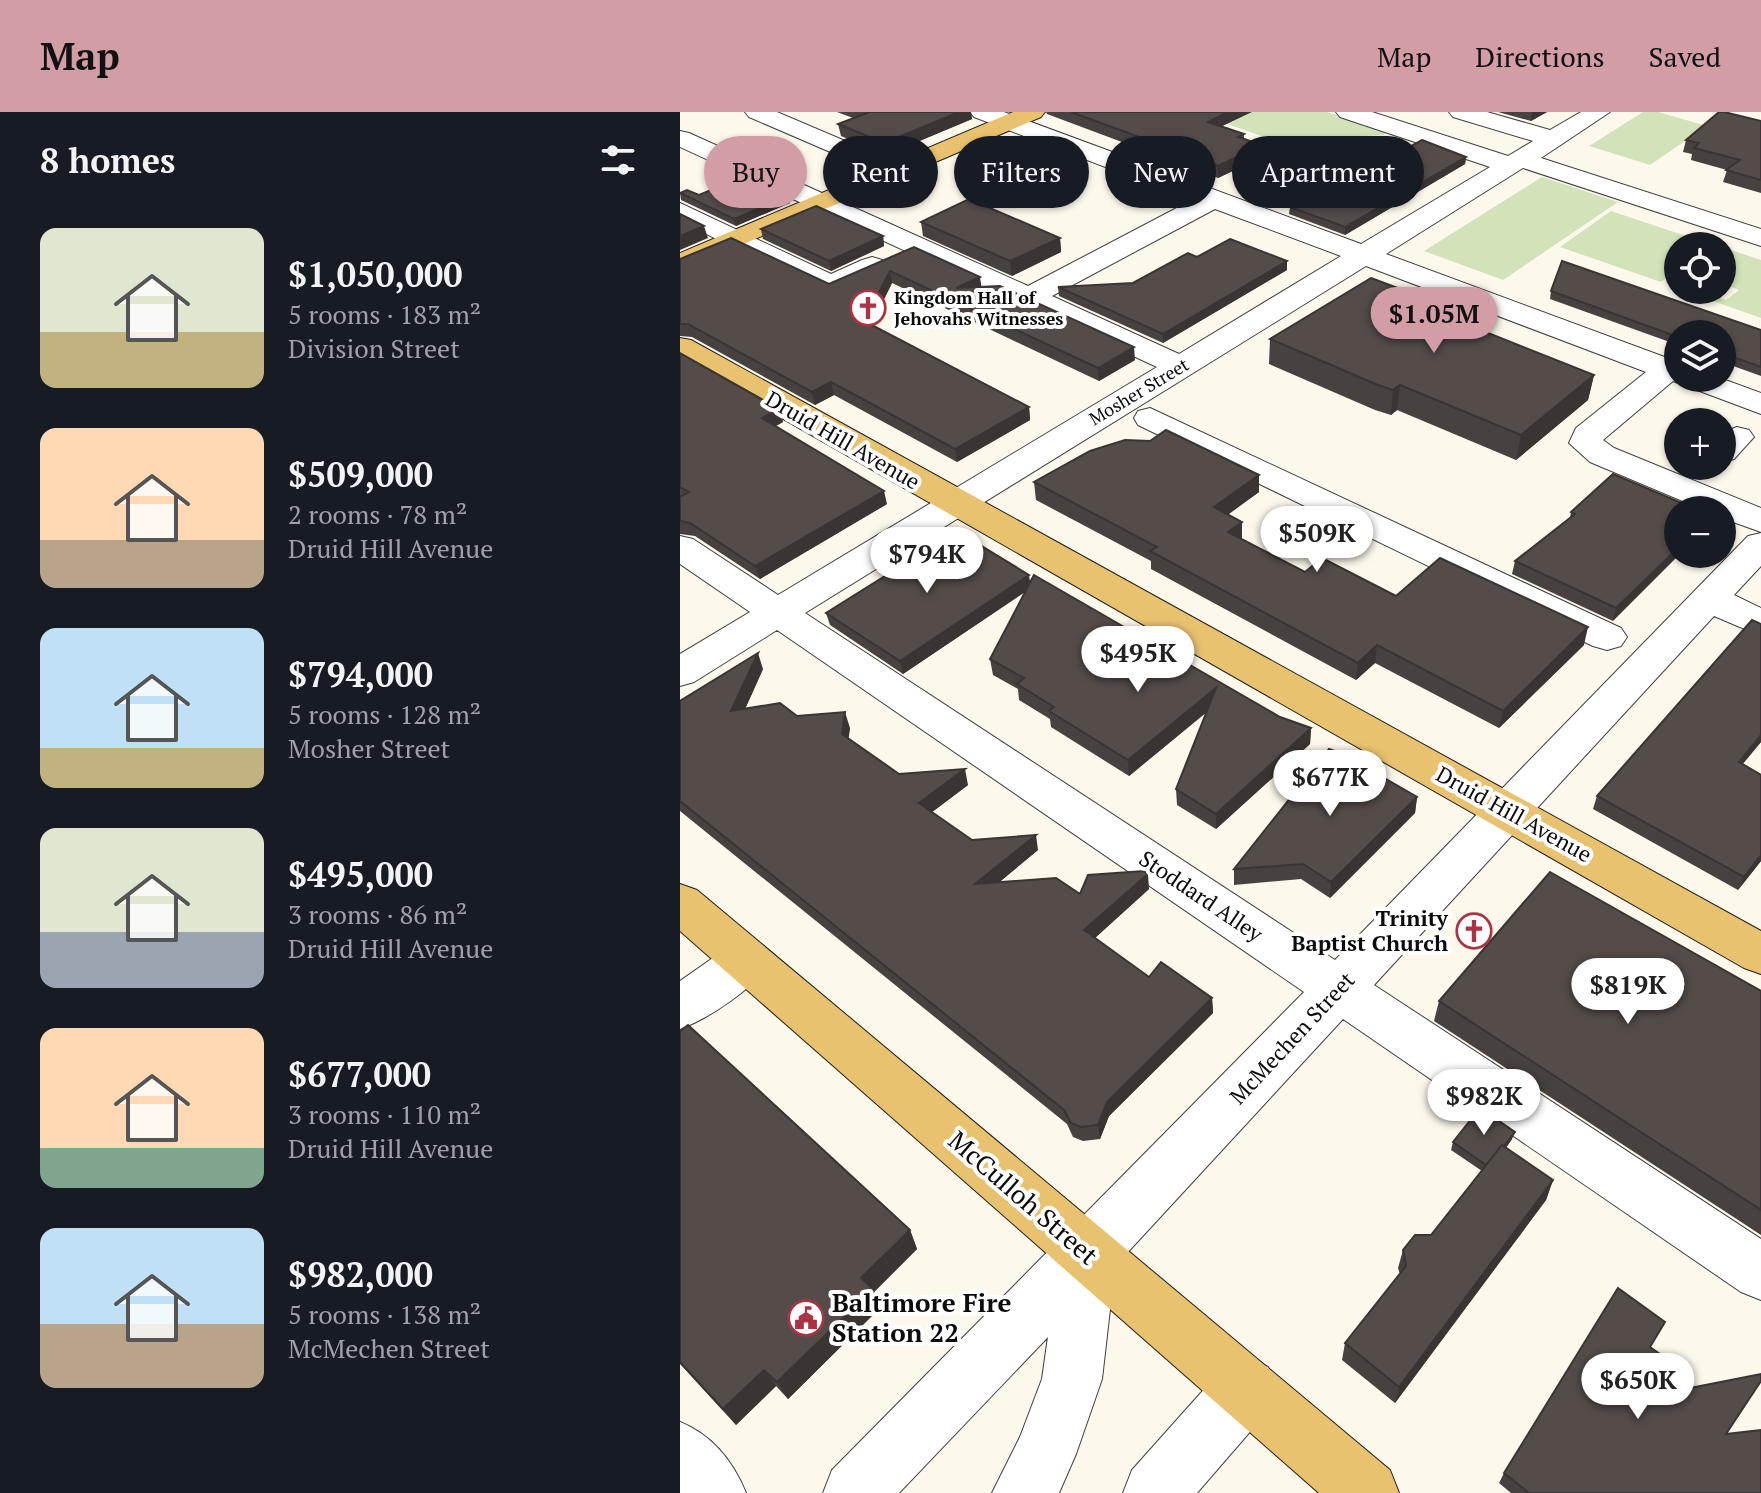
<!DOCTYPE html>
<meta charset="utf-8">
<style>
body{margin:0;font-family:"PT Serif",serif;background:#242831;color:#f1f3f6;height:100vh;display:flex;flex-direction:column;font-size:30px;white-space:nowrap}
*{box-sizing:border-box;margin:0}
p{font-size:26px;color:#9ea1a6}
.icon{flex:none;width:44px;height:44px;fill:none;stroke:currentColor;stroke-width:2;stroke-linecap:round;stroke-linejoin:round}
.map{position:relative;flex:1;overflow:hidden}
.panel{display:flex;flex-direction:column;background:#171b24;width:680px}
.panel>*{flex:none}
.top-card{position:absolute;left:24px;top:24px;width:760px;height:72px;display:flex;gap:16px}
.controls{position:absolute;left:984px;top:120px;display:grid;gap:16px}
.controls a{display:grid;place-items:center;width:72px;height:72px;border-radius:50%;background:#171b24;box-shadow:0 2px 6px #0004;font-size:40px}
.price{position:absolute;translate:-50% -68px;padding:0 18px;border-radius:28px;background:#fff;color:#222;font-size:26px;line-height:52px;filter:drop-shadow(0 2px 4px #0008)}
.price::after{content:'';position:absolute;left:50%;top:48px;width:24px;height:18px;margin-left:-12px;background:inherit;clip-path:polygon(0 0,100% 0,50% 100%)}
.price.current{background:#d29da5;color:#111}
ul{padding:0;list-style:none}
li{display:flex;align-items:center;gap:24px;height:200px;padding:0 40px}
li span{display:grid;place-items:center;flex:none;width:224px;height:160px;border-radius:16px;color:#555}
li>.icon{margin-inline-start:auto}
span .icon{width:96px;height:96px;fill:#fffc;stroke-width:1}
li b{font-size:34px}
h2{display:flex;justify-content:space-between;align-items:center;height:96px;padding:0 40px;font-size:34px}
.pill{padding:0 28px;border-radius:36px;background:#171b24;box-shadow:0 2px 6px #0004;font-size:28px;line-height:72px}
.pill.current{background:#d29da5;color:#111}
header{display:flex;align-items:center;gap:48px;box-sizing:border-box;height:112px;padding:0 40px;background:#d29da5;color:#111}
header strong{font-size:38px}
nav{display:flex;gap:44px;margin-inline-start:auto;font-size:28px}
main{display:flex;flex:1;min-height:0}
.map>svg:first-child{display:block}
</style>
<header>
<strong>Map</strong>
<nav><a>Map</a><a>Directions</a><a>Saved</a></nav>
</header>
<main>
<section class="panel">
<h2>8 homes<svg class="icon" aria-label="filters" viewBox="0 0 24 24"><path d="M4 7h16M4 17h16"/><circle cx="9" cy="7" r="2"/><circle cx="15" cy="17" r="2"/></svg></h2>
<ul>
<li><span style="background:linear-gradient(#dfe7d0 65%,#c2b280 0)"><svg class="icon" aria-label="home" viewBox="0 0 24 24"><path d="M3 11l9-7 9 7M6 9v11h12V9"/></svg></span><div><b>$1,050,000</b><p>5 rooms · 183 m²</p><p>Division Street</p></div></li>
<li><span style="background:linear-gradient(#ffd9b3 70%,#b9a48a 0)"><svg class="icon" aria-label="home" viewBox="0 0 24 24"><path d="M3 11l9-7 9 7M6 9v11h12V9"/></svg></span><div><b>$509,000</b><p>2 rooms · 78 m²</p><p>Druid Hill Avenue</p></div></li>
<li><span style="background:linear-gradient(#bfe0f5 75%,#c2b280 0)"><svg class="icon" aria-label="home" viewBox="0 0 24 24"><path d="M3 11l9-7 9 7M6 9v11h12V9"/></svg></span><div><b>$794,000</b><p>5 rooms · 128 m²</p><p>Mosher Street</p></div></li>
<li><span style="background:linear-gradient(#dfe7d0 65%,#9aa5b1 0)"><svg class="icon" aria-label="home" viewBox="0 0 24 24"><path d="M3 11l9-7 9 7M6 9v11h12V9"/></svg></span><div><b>$495,000</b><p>3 rooms · 86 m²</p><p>Druid Hill Avenue</p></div></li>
<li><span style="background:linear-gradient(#ffd9b3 75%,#7fa58c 0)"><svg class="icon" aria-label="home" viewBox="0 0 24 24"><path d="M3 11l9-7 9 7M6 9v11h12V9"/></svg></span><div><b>$677,000</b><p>3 rooms · 110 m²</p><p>Druid Hill Avenue</p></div></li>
<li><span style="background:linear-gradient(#bfe0f5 60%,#b9a48a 0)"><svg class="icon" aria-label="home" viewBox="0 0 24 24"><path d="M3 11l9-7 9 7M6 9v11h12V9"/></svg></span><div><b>$982,000</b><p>5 rooms · 138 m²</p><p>McMechen Street</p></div></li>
</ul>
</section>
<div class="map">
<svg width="1081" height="1381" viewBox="0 0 1081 1381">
<rect width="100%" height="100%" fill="#fdf8ec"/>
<g fill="#d2e3b9">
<polygon points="558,0 647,0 706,19 704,23 683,24 663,40 645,40 629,34 615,36 539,9"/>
<polygon points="963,0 978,0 1027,14 970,53 909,34"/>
<polygon points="862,65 938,90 823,168 744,139"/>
<polygon points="931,99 1030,132 998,134 998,157 981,170 880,135"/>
<polygon points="1042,135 1081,148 1081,206 1002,178 1016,178 1046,188 1059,178 1042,171"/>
</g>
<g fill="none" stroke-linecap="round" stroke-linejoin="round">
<defs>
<g id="minor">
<polygon points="65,0 97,0 224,54 228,59 224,64 206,64 69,5"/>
<path d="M 290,0 L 324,0 L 681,132 L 810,55 L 660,5 L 656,0 L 692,0 L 828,44 L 853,29 L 773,5 L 769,0 L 807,0 L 870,18 L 901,0 L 930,0 L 861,46 L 1081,117 L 1081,134 L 843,56 L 706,142 L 998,250 L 998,266 L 1040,266 L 1081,281 L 1081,302 L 993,269 L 923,328 L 934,336 L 1081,396 L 1081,420 L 1042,406 L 1042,398 L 1024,398 L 910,350 L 889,331 L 896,316 L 966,260 L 686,154 L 125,501 L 655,848 L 1068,424 L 1081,421 L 1081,454 L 1054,483 L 1081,496 L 1081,524 L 1034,504 L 694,873 L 1081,1127 L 1081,1188 L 1061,1180 L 663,907 L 435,1154 L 422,1267 L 396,1342 L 379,1381 L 312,1381 L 340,1325 L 362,1267 L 368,1225 L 219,1381 L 143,1381 L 152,1358 L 624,880 L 97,518 L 14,570 L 0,574 L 0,542 L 70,500 L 0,452 L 0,424 L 13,427 L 98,483 L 477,255 L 0,35 L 0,19 L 9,21 L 348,174 L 512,88 L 294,5 ZM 535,97 L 661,144 L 499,242 L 372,184 Z"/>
<path d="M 0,91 L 151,162 L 182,148 L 192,145 L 202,148 L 206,154 L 202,160 C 183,169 162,184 141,179 L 0,109 Z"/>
<polygon points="470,296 941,516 947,525 941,534 927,538 913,534 458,313 454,306 458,299"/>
<polygon points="1057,315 1069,318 1074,325 1054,347 1042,350 1042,321"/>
<path d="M 67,828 L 84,834 L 91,848 C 78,874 28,907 0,917 L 0,869 L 50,834 Z"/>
<polygon points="566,1246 588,1255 597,1277 588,1299 517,1381 443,1381 452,1358 544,1255"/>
<path d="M 0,1310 C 32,1323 53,1349 66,1381 L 0,1381 Z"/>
</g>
<g id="major">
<polygon points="333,0 365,0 361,5 0,159 0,141"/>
<polygon points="0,226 11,228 1081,819 1081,862 1064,856 0,248"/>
<polygon points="0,772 17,778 710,1358 719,1381 639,1381 0,819"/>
</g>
</defs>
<use href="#minor" stroke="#3e3e3e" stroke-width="2"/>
<use href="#major" stroke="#1c1c1c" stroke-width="2"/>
<use href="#minor" fill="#fff" fill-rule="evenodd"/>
<use href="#major" fill="#e9c26f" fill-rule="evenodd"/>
</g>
<g fill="#47413f">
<polygon points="157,0 291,0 292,7 206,43 161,24 158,12 173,6"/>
<polygon points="366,0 572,0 542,14 564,22 564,27 582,45 538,66 367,2"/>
<polygon points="818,0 867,0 851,9"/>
<polygon points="1081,9 1081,81 1043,70 1047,58 1011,48 1012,42 1003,40 1006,28"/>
<polygon points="786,45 785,52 665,123 609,102 610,95 613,93 612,93 612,85 670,67"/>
<polygon points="0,81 19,83 109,84 110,91 56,114 1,88"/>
<polygon points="241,110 380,126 381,140 332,164 243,124"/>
<polygon points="81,117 203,124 204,134 151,159 83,127"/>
<polygon points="234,135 302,175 455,248 419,269 212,171 191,213 349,295 350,308 277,350 154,283 135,293 12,225 0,224 0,147 149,172"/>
<polygon points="517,145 607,149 607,158 483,231 379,184 378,175 453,171"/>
<polygon points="871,179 1081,218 1081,264 1042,250 1042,222 998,222 998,233 870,187"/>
<polygon points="806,220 914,263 908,288 836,348 717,298 711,303 695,298 589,252 590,227"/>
<polygon points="0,241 99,297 103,310 96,314 207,392 80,467 15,424 0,422"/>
<polygon points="354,370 579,380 548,402 562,427 625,460 904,533 819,616 695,551 676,568 471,457 471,449 356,388"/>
<polygon points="1018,398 933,509 832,462 835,449 890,406 891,400"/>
<polygon points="350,471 600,605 631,616 630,632 536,717 497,693 496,677 527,600 449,664 371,615 370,607 339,588 338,577 313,563 310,547 346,479 223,562 150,513 146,501"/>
<polygon points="83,557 65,597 117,604 170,616 168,627 219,662 288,673 252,700 292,728 358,738 319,770 400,782 469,777 415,826 469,865 532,886 533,901 429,1004 420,1027 403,1029 393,1025 387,1012 0,699 0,589"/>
<polygon points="1081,630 1062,652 1081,749 1058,778 913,697 917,684"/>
<polygon points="691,658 737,685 735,701 650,786 621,767 554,773 554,757"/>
<polygon points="1081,879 1081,1123 754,909 759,889"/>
<polygon points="0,919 230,1118 237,1137 194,1180 201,1195 108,1287 96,1274 56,1313 0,1252"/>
<polygon points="832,1027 826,1036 873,1068 866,1088 715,1291 662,1248 665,1231 720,1162 718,1156 723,1138 751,1123 802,1059 771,1038 773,1030"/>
<polygon points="970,1235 1005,1277 1046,1322 1081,1381 831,1381 819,1371 824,1361"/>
</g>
<g fill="#3a3533">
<polygon points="279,0 291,0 292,7 206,43 204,31"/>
<polygon points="548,0 571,0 528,21 528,10"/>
<polygon points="852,0 867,0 851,9"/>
<polygon points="582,33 582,45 538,66 538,54"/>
<polygon points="786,45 785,52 665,123 665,115"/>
<polygon points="109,84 110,91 56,114 54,107"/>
<polygon points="24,114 28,126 0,138 0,124"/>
<polygon points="203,124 204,134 151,159 149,149"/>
<polygon points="380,126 381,140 332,164 330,149"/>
<polygon points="607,149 607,158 483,231 483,222"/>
<polygon points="210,159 212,171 187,222 184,209"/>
<polygon points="300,165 302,178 276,176"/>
<polygon points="808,210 804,235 798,217"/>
<polygon points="454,235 455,248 419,269 418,256"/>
<polygon points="914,263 908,288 836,348 841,323"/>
<polygon points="151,270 154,283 135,293 132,280"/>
<polygon points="720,273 717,298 711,303 713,278"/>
<polygon points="349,295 350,308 277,350 275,337"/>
<polygon points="99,297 103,310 86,319 82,306"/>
<polygon points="579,363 579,380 534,413 534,395"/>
<polygon points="204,379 207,392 80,467 75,454"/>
<polygon points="562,410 562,427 548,420"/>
<polygon points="998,436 998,442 1000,442 933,509 936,496"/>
<polygon points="349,463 351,476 223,562 220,549"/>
<polygon points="908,515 904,533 819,616 823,599"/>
<polygon points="697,533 695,551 676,568 678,551"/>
<polygon points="78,541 83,557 57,615 51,599"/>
<polygon points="536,576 536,592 449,664 448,648"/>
<polygon points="165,600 170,616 167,638 162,622"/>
<polygon points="631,616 630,632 536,717 536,702"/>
<polygon points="1081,623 1081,630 1053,664 1059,650"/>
<polygon points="285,657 288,673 243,707 239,691"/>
<polygon points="737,685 735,701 650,786 651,770"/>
<polygon points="356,723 358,738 298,788 295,772"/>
<polygon points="1081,743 1081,749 1058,778 1064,765"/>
<polygon points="468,762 469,777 406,834 404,818"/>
<polygon points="532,886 533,901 429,1004 420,1027 418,1013 427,990"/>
<polygon points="835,1020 832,1027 807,1062 809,1055"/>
<polygon points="873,1068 866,1088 715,1291 719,1275"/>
<polygon points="230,1118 237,1137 194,1180 201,1195 108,1287 97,1270 181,1166"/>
<polygon points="84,1258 96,1274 56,1313 43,1297"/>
</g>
<g fill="#534c49" stroke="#3a3533" stroke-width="2">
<polygon points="185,0 279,0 204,31 158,12 187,1"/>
<polygon points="391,0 548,0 528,10 564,22 558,25 582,33 538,54"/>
<polygon points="1039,0 1044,0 1081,9 1081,68 1046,58 1060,48 1014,36 1019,31 1006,28"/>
<polygon points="742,28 786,45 665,115 610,95 621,89 612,85 654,62 670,67"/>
<polygon points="66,64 109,84 54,107 0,81 7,78 19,83"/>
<polygon points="289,87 380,126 330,149 241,110"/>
<polygon points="136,94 203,124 149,149 81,117"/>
<polygon points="0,102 24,114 0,124"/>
<polygon points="51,126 149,172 234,135 300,165 276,176 320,174 454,235 418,256 210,159 184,209 349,295 275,337 151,270 132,280 8,212 0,212 0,147"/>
<polygon points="550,127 607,149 483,222 378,175 453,171 508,141 517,145"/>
<polygon points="882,149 1081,218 1081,255 1042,241 1042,222 998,222 998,225 871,179"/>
<polygon points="691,166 808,210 798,217 914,263 841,323 720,273 713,278 698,273 590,227"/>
<polygon points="0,241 99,297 82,306 204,379 75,454 10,411 0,409 0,385 9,380 0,375"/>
<polygon points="486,318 579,363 534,395 562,410 548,420 625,460 642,446 716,484 760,446 908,515 823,599 697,533 678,551 470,439 477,435 354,370 410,339 445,328 470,329"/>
<polygon points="933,362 1018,398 998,398 998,436 936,496 835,449 895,402 891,400"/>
<polygon points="277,419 349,463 220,549 146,501"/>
<polygon points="354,463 600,605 631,616 536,702 496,677 536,576 448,648 369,599 374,595 337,572 344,566 310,547"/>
<polygon points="1072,508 1081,512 1081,623 1059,650 1081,663 1081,743 1064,765 917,684"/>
<polygon points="78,541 51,599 100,591 117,604 165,600 162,622 219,662 285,657 239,691 292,728 356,723 295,772 376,766 400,782 408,763 464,759 468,762 404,818 469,865 481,850 532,886 427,990 418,1013 401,1015 391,1011 384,998 0,689 0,589"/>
<polygon points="649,637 691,652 687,656 737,685 651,770 623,752 554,757"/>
<polygon points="870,760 1081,879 1081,1098 759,889"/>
<polygon points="8,913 230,1118 181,1166 193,1177 97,1270 84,1258 43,1297 0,1250 0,919"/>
<polygon points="800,996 835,1020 824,1034 822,1033 806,1053 773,1030"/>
<polygon points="822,1033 873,1068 719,1275 665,1231 726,1154 723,1138 735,1123 751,1123"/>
<polygon points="938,1176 985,1210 970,1235 1000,1256 1005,1277 1081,1262 1081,1269 1046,1322 1081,1318 1081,1381 849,1381 824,1361"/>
</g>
<defs>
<symbol id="church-ring" viewBox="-11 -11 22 22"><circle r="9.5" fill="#fff" stroke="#ab3343" stroke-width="1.5"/><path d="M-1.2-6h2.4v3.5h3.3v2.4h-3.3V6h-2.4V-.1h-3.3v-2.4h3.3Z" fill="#ab3343"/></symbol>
<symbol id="civic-ring" viewBox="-11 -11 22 22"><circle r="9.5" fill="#fff" stroke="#ab3343" stroke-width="1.5"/><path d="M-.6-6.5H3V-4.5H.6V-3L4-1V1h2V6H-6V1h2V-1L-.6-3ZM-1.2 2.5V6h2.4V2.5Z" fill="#ab3343"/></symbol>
</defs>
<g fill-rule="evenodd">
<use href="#church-ring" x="168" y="176" width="40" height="40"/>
<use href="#church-ring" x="774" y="799" width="40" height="40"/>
<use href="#civic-ring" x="106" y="1186" width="40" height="40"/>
</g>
<g text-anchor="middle" stroke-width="8" stroke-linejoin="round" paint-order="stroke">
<g font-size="18" font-weight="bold" fill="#0b0b0b" stroke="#fff" text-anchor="start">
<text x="214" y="192">Kingdom Hall of<tspan x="214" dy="21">Jehovahs Witnesses</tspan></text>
</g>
<g font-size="18" fill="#0b0b0b" stroke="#fff">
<text transform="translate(459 280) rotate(-31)" y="6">Mosher Street</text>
</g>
<g font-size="22" fill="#0b0b0b" stroke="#fff">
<text transform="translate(163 328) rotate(30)" y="8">Druid Hill Avenue</text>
<text transform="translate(834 702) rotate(29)" y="8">Druid Hill Avenue</text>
<text transform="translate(521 784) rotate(34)" y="8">Stoddard Alley</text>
<text transform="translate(612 926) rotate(-47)" y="8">McMechen Street</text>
</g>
<g font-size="22" font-weight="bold" fill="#0b0b0b" stroke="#fff" text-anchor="end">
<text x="768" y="814">Trinity<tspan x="768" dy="25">Baptist Church</tspan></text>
</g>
<g font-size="26" fill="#0b0b0b" stroke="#fff">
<text transform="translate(343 1086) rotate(41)" y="9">McCulloh Street</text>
</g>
<g font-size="26" font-weight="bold" fill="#0b0b0b" stroke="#fff" text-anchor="start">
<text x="152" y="1200">Baltimore Fire<tspan x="152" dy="30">Station 22</tspan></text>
</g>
</g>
</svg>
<div class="controls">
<a><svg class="icon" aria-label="locate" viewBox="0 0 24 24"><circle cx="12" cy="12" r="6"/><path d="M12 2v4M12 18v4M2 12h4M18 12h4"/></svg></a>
<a><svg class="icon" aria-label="layers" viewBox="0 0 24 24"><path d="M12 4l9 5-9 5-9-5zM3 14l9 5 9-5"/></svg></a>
<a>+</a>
<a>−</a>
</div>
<b class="price current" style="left:754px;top:243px">$1.05M</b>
<b class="price" style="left:637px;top:462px">$509K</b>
<b class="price" style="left:247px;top:483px">$794K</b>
<b class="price" style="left:458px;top:582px">$495K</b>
<b class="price" style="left:650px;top:706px">$677K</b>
<b class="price" style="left:948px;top:914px">$819K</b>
<b class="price" style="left:804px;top:1025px">$982K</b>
<b class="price" style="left:958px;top:1309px">$650K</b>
<div class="top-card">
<a class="pill current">Buy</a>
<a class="pill">Rent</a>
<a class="pill">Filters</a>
<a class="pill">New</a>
<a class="pill">Apartment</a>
</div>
</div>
</main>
